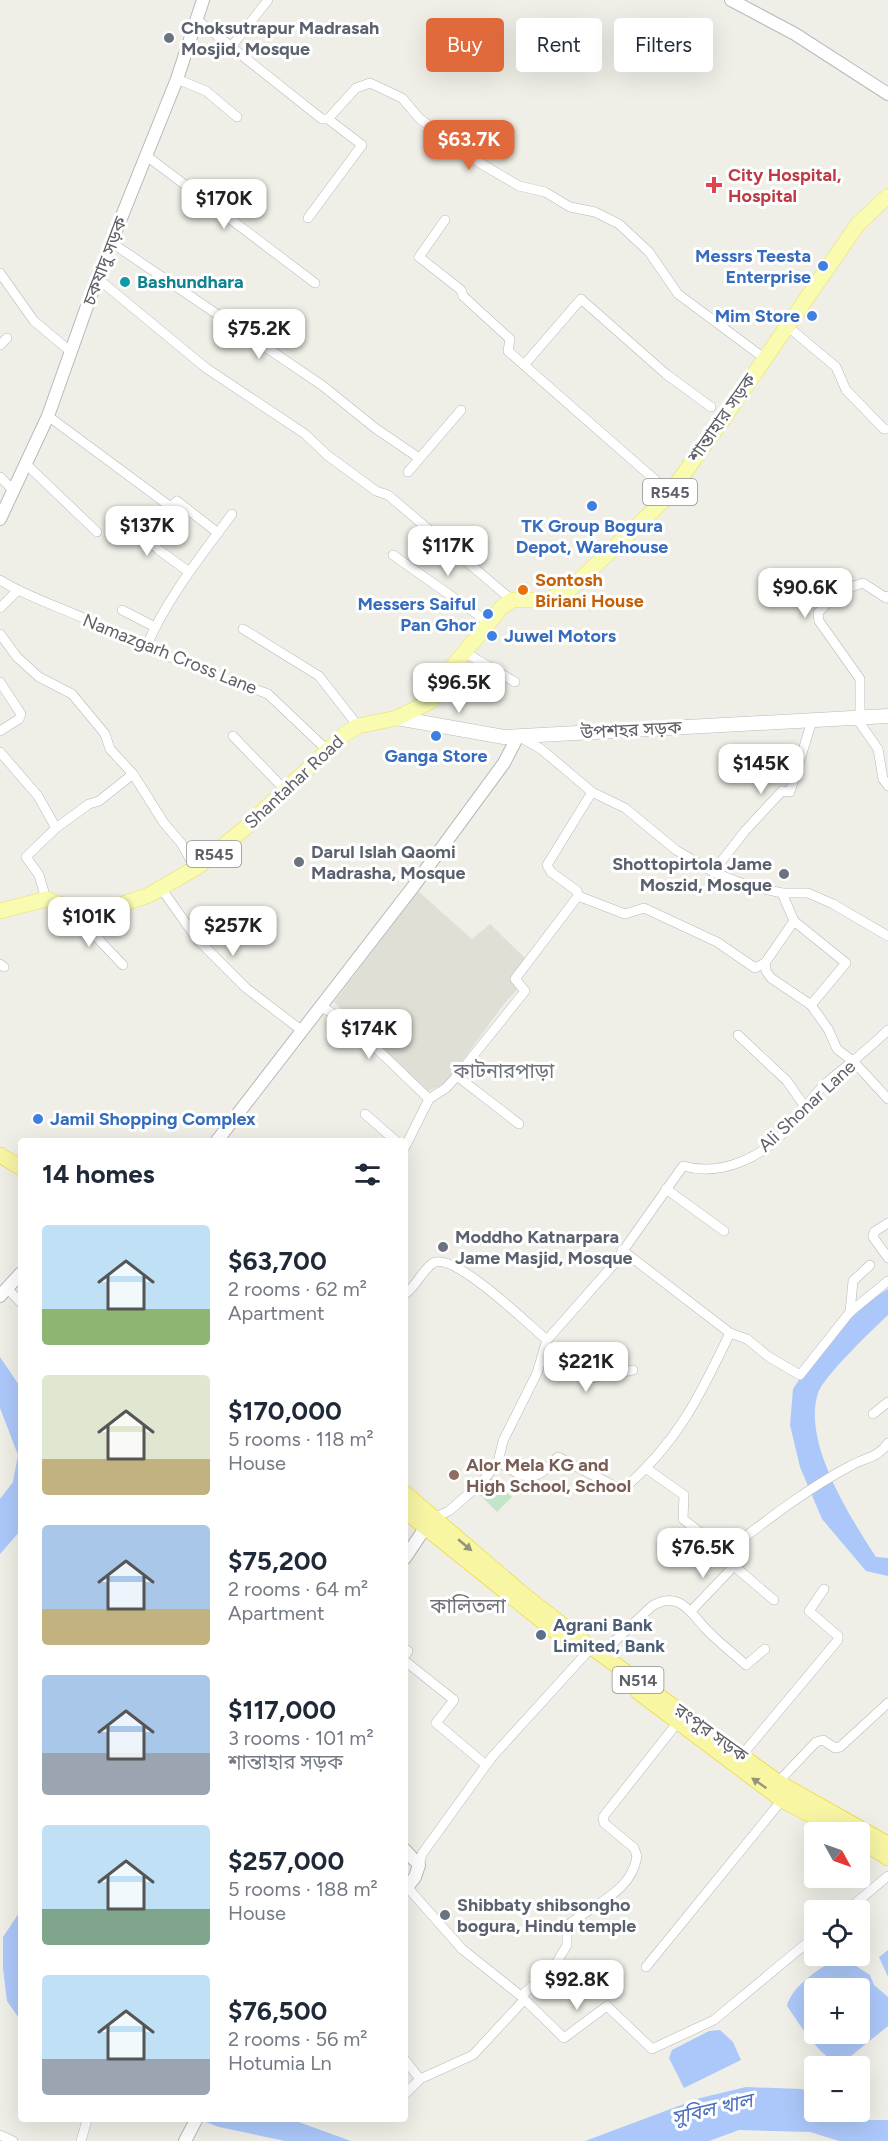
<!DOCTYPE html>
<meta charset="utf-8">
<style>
body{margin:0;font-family:Figtree,"Noto Sans Bengali",sans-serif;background:#f2f2f3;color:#1f2937;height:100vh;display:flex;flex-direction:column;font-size:22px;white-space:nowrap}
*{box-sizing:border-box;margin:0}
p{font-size:20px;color:#747a83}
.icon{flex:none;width:33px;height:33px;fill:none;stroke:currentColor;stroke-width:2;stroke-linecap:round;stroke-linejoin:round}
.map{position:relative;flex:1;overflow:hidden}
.panel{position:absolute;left:18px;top:1138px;width:390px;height:984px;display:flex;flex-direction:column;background:#fff;border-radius:6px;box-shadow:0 6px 24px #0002}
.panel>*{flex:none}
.banner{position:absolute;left:426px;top:18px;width:372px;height:54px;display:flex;gap:12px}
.needle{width:39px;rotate:130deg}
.buttons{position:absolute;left:804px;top:1822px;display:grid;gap:12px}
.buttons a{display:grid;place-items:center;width:66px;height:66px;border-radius:6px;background:#fff;box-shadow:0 6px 24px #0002;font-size:30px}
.price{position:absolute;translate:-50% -51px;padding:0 14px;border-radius:12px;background:#fff;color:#222;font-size:20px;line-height:39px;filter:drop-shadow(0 2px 3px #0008)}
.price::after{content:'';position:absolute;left:50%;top:36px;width:18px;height:14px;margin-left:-9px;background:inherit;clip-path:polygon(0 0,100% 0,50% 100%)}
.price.current{background:#e06a3c;color:#fff}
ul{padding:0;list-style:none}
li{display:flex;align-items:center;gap:18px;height:150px;padding:0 24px}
li span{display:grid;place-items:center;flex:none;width:168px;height:120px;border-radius:6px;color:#555}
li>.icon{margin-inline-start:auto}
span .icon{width:72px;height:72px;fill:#fffc;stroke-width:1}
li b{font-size:26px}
h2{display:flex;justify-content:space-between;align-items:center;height:72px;padding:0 24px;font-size:26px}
.tag{padding:0 21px;border-radius:6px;background:#fff;box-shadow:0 6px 24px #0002;font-size:21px;line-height:54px}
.tag.current{background:#e06a3c;color:#fff}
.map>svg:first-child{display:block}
</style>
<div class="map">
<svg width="888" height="2141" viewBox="0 0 888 2141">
<rect width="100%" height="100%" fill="#efefe7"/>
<polygon fill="#dfdfd5" points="418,891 472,939 490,924 525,958 511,980 518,989 504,1004 446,1083 426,1092 334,1002"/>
<polygon fill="#c5e5cb" points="490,1477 512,1497 497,1512 475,1490"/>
<g fill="#acc8fa" fill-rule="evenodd">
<path d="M 888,1289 L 888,1315 C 873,1329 824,1376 818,1393 C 802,1442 850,1517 876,1557 L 888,1558 L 888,1576 L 866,1571 L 822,1519 L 800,1467 L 790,1425 L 793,1389 L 813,1359 L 828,1339 L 871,1300 Z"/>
<polygon points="0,1357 21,1388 21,1530 0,1554 0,1499 13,1482 18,1455 0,1408"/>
<polygon points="21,1910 21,2021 7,2001 3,1968 3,1937"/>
<polygon points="888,1950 888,1977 879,1957"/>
<path d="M 842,1957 L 870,1975 L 874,1985 L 888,1997 L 888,2026 L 841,2064 C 819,2058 800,2024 787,2006 C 792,1985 823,1965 842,1957 ZM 814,1989 L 860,1989 L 860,2034 L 814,2034 Z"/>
<polygon points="720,2030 733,2042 741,2060 684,2088 669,2058 672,2050 709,2031"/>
<polygon points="746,2087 802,2089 814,2095 814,2112 851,2112 869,2120 888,2120 888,2141 839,2141 810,2132 739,2130 709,2141 585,2141 700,2098"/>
<polygon points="200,2120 293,2120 351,2141 285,2141 219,2127"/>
</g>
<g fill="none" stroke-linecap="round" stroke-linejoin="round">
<defs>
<g id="minor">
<polyline points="196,19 322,119 328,119 356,88 370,83 402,98 420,119 480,163 519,186 545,192 570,207 595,212 619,224 649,252 678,294 764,358"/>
<polyline points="231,47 268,0"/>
<polyline points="177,79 206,91 237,117"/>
<polyline points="148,157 315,283"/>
<polyline points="308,218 362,145 328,119"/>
<polyline points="445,220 419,257 461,290 463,296 510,339 508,351 670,493"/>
<polyline points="112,243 323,386 375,428 419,458"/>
<polyline points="0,273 34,321 71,352"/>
<polyline points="97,278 206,368 305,434 327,455 376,491 388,495 512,600"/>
<polyline points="786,325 836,367 846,390 884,429 888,429"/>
<polyline points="0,345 7,338"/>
<polyline points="524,365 581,299 666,374 711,407"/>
<polyline points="48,416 171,507 177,501 218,533"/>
<polyline points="27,465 97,532"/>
<polyline points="408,472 461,410"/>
<polyline points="0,477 14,491"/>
<polyline points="125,519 159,550 189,572"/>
<polyline points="393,555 488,622"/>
<path d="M 0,580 C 38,604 85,613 122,639 L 268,694 L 326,749"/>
<polyline points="0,608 17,591"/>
<polyline points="122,610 155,627"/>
<polyline points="243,629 319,676 358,726"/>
<polyline points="0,634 17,657 39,677 72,694 105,734 110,749 133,774 164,823 181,843 195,868"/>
<path d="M 146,647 C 167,598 201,556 232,514"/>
<polyline points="464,652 515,682"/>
<polyline points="0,682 21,714 19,719 0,731"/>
<polyline points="855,716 878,749 883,779 888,786"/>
<polyline points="860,717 860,679 819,621 818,613 839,591 863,583 886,598 888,596"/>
<polyline points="233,736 286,791"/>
<polyline points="520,737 541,749 592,792 625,808 676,850 713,872 746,885 782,893 794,921 765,963 766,971 771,978 811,1005 828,1029 837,1049 854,1062 888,1099"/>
<polyline points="0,752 38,796 56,828"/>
<polyline points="713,872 745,831 782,791 790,792 812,721"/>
<polyline points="161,888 197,939 246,988 301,1030"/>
<polyline points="782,893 808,893 833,904 888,936"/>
<polyline points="578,896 625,914 644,908 717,942 755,968 765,963"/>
<polyline points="46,899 39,875 26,857 56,828 89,804 99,801 133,774"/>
<polyline points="79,912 101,942 123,965"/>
<polyline points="794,921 846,963 811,1005"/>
<polyline points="0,964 4,967"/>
<polyline points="320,1006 351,1024 429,1099"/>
<polyline points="738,1035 787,1081 805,1107"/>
<polyline points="457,1076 519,1124"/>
<polyline points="429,1099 446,1088 457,1076 525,991 515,979 578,896 577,891 551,872 547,865 592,792"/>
<polyline points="365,1114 397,1142"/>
<polyline points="405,1147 429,1099"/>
<polyline points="666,1189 724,1231"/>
<polyline points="888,1223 874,1232 873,1237 888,1258"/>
<polyline points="622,1250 730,1333 747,1339 769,1357 800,1375 850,1312 888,1281"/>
<polyline points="7,1288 21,1303"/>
<path d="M 405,1294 C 416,1287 422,1270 433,1263 C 454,1251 530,1326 547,1340"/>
<polyline points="850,1312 853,1281 870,1265"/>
<polyline points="542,1359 562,1362 586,1379 633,1370"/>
<polyline points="873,1414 888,1402"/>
<path d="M 498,1462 C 528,1480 533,1484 558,1457 L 622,1490 C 676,1445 700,1396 730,1333"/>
<polyline points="647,1469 684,1495 683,1519 725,1552 734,1566 774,1600"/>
<path d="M 433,1518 L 449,1511 L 481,1483 L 498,1462 L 503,1441 L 537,1373 L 547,1340 L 613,1265 L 683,1166 C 722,1177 763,1157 789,1127 C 801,1113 812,1097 825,1084 C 846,1066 868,1050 888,1030"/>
<path d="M 725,1552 C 766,1521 805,1490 850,1466 C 866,1457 878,1458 888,1443"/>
<polyline points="692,1610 734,1566"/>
<polyline points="405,1649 408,1651 405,1655"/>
<path d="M 601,1654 L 652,1606 C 679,1590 690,1612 706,1629 C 718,1642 733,1653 746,1665 L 765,1649"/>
<polyline points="405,1661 454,1700 436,1723 486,1765"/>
<polyline points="742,1755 838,1640 838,1636 809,1611 824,1589"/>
<polyline points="778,1782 816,1742 823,1740 835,1748 840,1747 888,1703"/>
<polyline points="419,1865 422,1854 492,1757 592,1647"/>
<polyline points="408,1888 462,1949 521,1996 564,2038 607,2006 652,2049 714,2020 814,1937"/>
<polyline points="846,1911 888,1876"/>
<polyline points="646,1967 782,1800"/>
<path d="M 521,1996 L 554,1967 L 567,1945 L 567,1926 C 592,1904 632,1893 637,1856 L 634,1848 L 604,1823 L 603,1817 L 678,1722"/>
<polyline points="405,2060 420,2079"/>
<polyline points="405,2094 420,2079 473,2055 524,2000"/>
<polyline points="0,2135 13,2141"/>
<polyline points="81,2141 87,2120"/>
</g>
<g id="tertiary">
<polyline points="731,0 795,34 888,94"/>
<polyline points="0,519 48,416 97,278 177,79 203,0"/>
<polyline points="216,1142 413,887 504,763 518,736"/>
<polyline points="0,1296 21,1273"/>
<polyline points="405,1558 429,1522"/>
<polyline points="405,1850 419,1865 415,1877 405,1890"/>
<polyline points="185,2141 196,2120"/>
</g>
<polyline id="secondary" points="397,718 504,737 888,716"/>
<polyline id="primary" points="0,911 46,899 79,912 99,912 149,895 199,866 245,828 345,734 358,726 397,718 431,701 448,672 502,607 512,600 548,600 569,590 653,511 670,493 726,415 858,224 888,196"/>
<g id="trunk">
<polyline points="0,1155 21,1168"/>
<polyline points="405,1493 524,1595 587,1644 778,1782 888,1844"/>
<polyline points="405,1511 558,1634"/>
<polyline points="638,1692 782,1800 843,1832"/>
<polyline points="860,1840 888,1858"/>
</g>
</defs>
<use href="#minor" stroke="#b7b8bc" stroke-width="10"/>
<use href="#tertiary" stroke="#b7b8bc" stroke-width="14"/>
<use href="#secondary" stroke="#b8b9bf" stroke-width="15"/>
<use href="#primary" stroke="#eae065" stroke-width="16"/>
<use href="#trunk" stroke="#e9d10d" stroke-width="16"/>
<use href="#minor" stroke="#fff" stroke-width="9"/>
<use href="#tertiary" stroke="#fff" stroke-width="12"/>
<use href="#secondary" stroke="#fff" stroke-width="14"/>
<use href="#primary" stroke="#f8fbb0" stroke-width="15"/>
<use href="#trunk" stroke="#f8f6a3" stroke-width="15"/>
</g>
<defs><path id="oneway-solid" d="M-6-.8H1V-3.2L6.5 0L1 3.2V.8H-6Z" transform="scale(1.5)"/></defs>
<g fill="#94947b">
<use href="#oneway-solid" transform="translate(465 1545) rotate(40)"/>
<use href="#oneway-solid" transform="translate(759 1783) rotate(-145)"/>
</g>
<g fill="#6b7280" stroke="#fff" stroke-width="2">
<circle cx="169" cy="38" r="6"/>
<circle cx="299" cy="862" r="6"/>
<circle cx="784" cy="874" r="6"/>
<circle cx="443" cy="1247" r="6"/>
<circle cx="445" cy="1915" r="6"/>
</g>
<path fill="#e0444e" stroke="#fff" stroke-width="2" d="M711 176h6v6h6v6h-6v6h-6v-6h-6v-6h6z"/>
<g fill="#3f7fe0" stroke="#fff" stroke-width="2">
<circle cx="823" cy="266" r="6"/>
<circle cx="812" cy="316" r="6"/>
<circle cx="592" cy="506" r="6"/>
<circle cx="488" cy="614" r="6"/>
<circle cx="492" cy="636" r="6"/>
<circle cx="436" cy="736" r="6"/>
<circle cx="38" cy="1119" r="6"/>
</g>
<circle fill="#0f9aa8" stroke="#fff" stroke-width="2" cx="125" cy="282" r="6"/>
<circle fill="#e8710a" stroke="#fff" stroke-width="2" cx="523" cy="590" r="6"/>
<circle fill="#8d6e63" stroke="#fff" stroke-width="2" cx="454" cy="1475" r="6"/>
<circle fill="#5c6f8a" stroke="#fff" stroke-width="2" cx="541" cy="1635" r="6"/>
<g text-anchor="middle" stroke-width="6" stroke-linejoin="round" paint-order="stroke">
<g fill="#fff" stroke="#8e9094" stroke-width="1.5">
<rect x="643" y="479" width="54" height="26" rx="4.5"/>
<rect x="187" y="841" width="54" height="26" rx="4.5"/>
<rect x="612.5" y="1667" width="51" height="26" rx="4.5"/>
</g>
<g font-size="16" font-weight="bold" fill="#5e6066">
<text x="670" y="498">R545</text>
<text x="214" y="860">R545</text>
<text x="638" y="1686">N514</text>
</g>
<g font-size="18" font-weight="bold" fill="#5b616d" stroke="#fff" text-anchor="start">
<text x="181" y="34">Choksutrapur Madrasah<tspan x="181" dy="21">Mosjid, Mosque</tspan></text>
<text x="311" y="858">Darul Islah Qaomi<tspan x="311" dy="21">Madrasha, Mosque</tspan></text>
<text x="772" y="870" text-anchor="end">Shottopirtola Jame<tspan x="772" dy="21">Moszid, Mosque</tspan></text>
<text x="455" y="1243">Moddho Katnarpara<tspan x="455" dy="21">Jame Masjid, Mosque</tspan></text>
<text x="457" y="1911">Shibbaty shibsongho<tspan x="457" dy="21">bogura, Hindu temple</tspan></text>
</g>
<g font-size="18" font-weight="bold" fill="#be3a42" stroke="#fff" text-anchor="start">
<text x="728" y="181">City Hospital,<tspan x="728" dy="21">Hospital</tspan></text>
</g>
<g font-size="18" font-weight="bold" fill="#366cbe" stroke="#fff" text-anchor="end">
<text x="811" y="262">Messrs Teesta<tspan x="811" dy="21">Enterprise</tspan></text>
<text x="800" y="322">Mim Store</text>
<text x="592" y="532" text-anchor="middle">TK Group Bogura<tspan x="592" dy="21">Depot, Warehouse</tspan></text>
<text x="476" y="610">Messers Saiful<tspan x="476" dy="21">Pan Ghor</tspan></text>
<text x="504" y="642" text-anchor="start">Juwel Motors</text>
<text x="436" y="762" text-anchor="middle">Ganga Store</text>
<text x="50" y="1125" text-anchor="start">Jamil Shopping Complex</text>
</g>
<g font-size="18" fill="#5e6066" stroke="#fff">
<text transform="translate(105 261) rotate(-69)" y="6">চকযাদু সড়ক</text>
<text transform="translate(722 418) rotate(-55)" y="6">শান্তাহার সড়ক</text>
<text transform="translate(170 654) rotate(22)" y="6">Namazgarh Cross Lane</text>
<text transform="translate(631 730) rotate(-3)" y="6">উপশহর সড়ক</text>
<text transform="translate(294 782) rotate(-43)" y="6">Shantahar Road</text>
<text transform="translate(807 1106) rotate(-43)" y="6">Ali Shonar Lane</text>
<text transform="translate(711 1733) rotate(36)" y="6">রংপুর সড়ক</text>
</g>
<g font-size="18" font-weight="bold" fill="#0d838f" stroke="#fff" text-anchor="start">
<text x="137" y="288">Bashundhara</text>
</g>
<g font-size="18" font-weight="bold" fill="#c56008" stroke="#fff" text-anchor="start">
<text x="535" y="586">Sontosh<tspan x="535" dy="21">Biriani House</tspan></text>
</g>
<g font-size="18" font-weight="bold" fill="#785e54" stroke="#fff" text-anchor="start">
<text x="466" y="1471">Alor Mela KG and<tspan x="466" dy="21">High School, School</tspan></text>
</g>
<g font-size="18" font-weight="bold" fill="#4e5e75" stroke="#fff" text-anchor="start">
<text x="553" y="1631">Agrani Bank<tspan x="553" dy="21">Limited, Bank</tspan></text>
</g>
<g font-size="20" fill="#6f7278" stroke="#fff">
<text x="504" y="1078">কাটনারপাড়া</text>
<text x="468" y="1613">কালিতলা</text>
</g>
<g font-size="20" font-style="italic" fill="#4e6ebe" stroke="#fff">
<text transform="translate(712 2109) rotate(-13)" y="7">সুবিল খাল</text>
</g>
</g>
</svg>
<div class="buttons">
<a><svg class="needle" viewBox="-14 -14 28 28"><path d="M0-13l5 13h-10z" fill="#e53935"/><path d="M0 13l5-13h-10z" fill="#747a83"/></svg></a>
<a><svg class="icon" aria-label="locate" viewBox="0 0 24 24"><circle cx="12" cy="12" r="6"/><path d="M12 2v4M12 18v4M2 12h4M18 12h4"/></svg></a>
<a>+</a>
<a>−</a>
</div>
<b class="price current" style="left:469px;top:171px">$63.7K</b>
<b class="price" style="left:224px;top:230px">$170K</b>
<b class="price" style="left:259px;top:360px">$75.2K</b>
<b class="price" style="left:147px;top:557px">$137K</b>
<b class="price" style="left:448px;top:577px">$117K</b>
<b class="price" style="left:805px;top:619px">$90.6K</b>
<b class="price" style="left:459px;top:714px">$96.5K</b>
<b class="price" style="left:761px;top:795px">$145K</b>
<b class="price" style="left:89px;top:948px">$101K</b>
<b class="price" style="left:233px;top:957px">$257K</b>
<b class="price" style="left:369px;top:1060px">$174K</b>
<b class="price" style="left:586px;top:1393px">$221K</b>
<b class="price" style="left:703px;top:1579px">$76.5K</b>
<b class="price" style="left:577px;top:2011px">$92.8K</b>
<div class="banner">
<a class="tag current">Buy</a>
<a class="tag">Rent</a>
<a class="tag">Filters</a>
</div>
<section class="panel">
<h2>14 homes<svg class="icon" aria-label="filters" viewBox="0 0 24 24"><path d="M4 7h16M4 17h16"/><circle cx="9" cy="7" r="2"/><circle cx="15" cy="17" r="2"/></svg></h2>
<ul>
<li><span style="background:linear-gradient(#bfe0f5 70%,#8fb573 0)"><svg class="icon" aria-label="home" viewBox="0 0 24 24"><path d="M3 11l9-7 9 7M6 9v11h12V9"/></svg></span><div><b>$63,700</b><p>2 rooms · 62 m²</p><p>Apartment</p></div></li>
<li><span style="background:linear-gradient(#dfe7d0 70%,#c2b280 0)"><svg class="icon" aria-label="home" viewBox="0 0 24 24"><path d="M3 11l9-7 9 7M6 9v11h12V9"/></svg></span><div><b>$170,000</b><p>5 rooms · 118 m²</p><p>House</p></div></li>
<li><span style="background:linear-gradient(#a9c7e8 70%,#c2b280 0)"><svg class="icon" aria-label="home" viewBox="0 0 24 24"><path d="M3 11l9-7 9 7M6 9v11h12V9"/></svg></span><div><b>$75,200</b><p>2 rooms · 64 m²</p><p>Apartment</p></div></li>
<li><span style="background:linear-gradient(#a9c7e8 65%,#9aa5b1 0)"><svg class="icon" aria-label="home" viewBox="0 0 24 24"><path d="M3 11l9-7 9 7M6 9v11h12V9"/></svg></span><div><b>$117,000</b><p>3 rooms · 101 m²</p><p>শান্তাহার সড়ক</p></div></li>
<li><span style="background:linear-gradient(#bfe0f5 70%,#7fa58c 0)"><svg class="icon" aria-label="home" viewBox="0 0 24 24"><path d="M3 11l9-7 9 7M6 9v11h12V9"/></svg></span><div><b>$257,000</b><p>5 rooms · 188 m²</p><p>House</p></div></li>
<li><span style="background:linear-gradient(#bfe0f5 70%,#9aa5b1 0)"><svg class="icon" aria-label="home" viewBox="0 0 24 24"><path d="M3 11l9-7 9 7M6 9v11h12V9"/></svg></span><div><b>$76,500</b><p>2 rooms · 56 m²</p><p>Hotumia Ln</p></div></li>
</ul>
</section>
</div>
